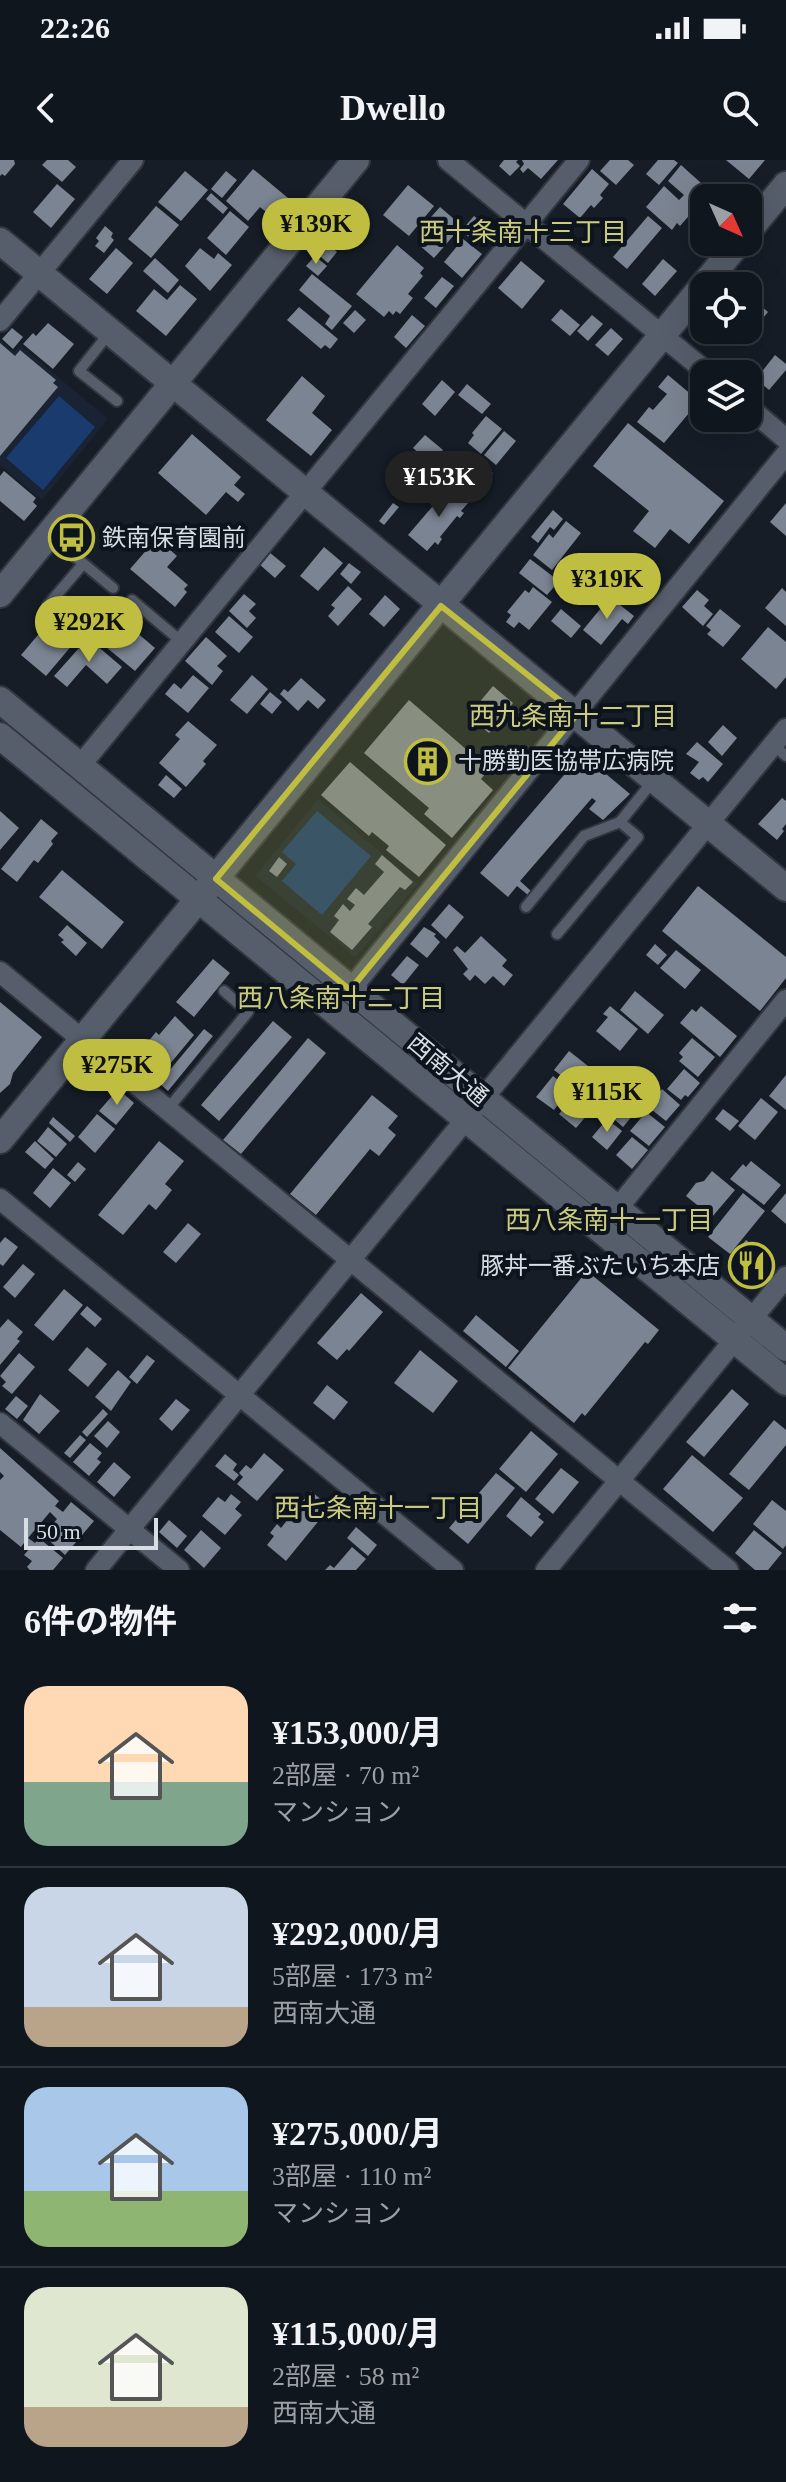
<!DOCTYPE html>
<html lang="ja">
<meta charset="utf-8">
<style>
body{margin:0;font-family:"Times New Roman","Noto Sans JP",serif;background:#1e232a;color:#f1f3f6;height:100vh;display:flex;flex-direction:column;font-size:30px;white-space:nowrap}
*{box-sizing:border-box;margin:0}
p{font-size:26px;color:#9c9fa4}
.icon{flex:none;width:44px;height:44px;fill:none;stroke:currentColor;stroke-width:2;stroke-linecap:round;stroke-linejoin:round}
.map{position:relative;height:1410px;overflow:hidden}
.panel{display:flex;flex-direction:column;background:#10161d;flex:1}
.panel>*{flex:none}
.needle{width:52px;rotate:135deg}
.tools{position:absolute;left:690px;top:24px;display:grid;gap:16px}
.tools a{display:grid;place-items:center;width:72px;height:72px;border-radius:16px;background:#10161d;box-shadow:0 8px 32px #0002,0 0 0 2px #30353b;font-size:40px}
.scale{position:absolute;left:24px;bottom:20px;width:134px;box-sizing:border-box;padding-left:8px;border:4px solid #d9dee5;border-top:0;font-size:22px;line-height:28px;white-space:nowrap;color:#d9dee5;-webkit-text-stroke:6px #0d141d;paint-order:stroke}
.price{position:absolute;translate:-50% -68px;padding:0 18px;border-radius:28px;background:#bfbe41;color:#111;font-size:26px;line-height:52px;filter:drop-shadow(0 2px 4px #0008)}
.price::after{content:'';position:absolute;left:50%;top:48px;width:24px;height:18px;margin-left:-12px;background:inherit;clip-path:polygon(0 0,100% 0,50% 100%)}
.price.current{background:#222;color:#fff}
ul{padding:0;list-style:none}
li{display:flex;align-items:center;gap:24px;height:200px;padding:0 24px}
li+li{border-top:2px solid #30353b}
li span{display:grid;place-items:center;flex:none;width:224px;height:160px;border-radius:24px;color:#555}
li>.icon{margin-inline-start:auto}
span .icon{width:96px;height:96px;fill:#fffc;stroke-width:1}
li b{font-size:34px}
h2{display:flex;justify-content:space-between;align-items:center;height:96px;padding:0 24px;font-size:34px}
.status{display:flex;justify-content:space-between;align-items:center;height:56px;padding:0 40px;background:#10161d;direction:ltr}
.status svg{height:22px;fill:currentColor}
header{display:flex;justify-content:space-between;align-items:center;height:104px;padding:0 24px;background:#10161d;font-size:36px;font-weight:800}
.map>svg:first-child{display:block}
</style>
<div class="status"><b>22:26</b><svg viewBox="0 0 49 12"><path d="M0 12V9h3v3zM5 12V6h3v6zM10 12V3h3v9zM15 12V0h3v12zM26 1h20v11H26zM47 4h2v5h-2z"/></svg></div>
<header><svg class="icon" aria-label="back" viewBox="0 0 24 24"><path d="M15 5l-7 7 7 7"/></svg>Dwello<svg class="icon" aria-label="search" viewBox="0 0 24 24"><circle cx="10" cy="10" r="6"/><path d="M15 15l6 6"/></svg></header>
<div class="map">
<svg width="786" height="1410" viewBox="0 0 786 1410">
<rect width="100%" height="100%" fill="#161d27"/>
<g fill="#192333">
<polygon points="0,180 14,192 20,185 108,259 42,340 0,305"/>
<polygon points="318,639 418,724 355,797 255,716"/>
</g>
<g fill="#193b6e">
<polygon points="59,236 95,267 43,330 6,298"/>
<polygon points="317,651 371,696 322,755 282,721 296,704 282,692"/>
</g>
<g fill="#7b8492">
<polygon points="0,0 14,0 15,4 5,16 2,14 0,16"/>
<polygon points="47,0 68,0 76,7 62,22 42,5"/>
<polygon points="504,0 518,0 516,2 520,6 510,16 499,6"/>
<polygon points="522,0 558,0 541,19 528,8 523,13 520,9 524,4"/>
<polygon points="610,0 628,0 634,5 616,25 600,11"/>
<polygon points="658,0 674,0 678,3 659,25 646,14"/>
<polygon points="726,0 765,0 749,19"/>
<polygon points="681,5 701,23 692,34 701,42 680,66 677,63 672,70 646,47 664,26 679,40 684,35 668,21"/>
<polygon points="253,9 288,38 272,57 260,47 248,61 226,41"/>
<polygon points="592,9 609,24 600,35 603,38 594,48 591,45 580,58 563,44"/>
<polygon points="185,11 208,30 181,61 158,42"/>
<polygon points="226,11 237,20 222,38 211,29"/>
<polygon points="57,24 75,39 51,68 33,52"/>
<polygon points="408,25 434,46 409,76 383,55"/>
<polygon points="211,33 228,48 223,54 206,39"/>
<polygon points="156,46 179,65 151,98 128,79"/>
<polygon points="440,47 462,66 434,98 418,84 437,62 431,57"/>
<polygon points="230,51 249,67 226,95 207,78"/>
<polygon points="474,56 481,62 469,77 461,71"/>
<polygon points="648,56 662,68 627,109 613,97"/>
<polygon points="105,66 113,73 111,77 114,80 104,93 95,86 99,81 96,78"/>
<polygon points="463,79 482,94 462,118 444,102"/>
<polygon points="325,82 337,92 328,103 316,93"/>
<polygon points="397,85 424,108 420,113 423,116 408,134 413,138 400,154 396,151 393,155 389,151 384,157 356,134"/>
<polygon points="116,88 133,103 107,134 89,119"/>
<polygon points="200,88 214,99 218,93 232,105 210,131 185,106"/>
<polygon points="315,96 327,106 318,116 306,106"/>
<polygon points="155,98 179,120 168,133 143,111"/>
<polygon points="663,99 677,111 655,136 642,124"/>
<polygon points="521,101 545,121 522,149 498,128"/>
<polygon points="312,114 352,146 332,170 325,164 330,156 299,130"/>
<polygon points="442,117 454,126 436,148 424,138"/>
<polygon points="180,125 197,139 166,176 136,151 154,129 167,140"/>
<polygon points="748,135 768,152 752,171 748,168"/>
<polygon points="299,147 338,179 330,189 325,185 321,189 287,160"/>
<polygon points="561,149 580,165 570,176 551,160"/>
<polygon points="355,150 366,160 354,173 343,163"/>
<polygon points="412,155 425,166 406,188 394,177"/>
<polygon points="592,155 603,164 588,181 577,171"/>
<polygon points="48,163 74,184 53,209 23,184 33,173 36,176"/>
<polygon points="12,168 23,177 13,189 2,179"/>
<polygon points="611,168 623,179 608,196 595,185"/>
<polygon points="700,170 727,170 716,183"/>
<polygon points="730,170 741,170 747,175 738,185 726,174"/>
<polygon points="0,183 15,196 20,190 56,220 53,223 58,227 0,296"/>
<polygon points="775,195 786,204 786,210 769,230 756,219"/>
<polygon points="668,215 699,241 664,283 637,262 649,247 653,250 667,234 658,227"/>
<polygon points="302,216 325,236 312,253 332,270 311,296 266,260"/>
<polygon points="442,220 455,232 435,256 422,244"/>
<polygon points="467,224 491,244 482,254 458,235"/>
<polygon points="486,256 502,269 481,294 468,283 474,275 472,273"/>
<polygon points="628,263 724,341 689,384 670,369 655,388 633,371 649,351 593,306"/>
<polygon points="504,271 516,281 496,305 484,295"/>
<polygon points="192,274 241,317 234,325 245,334 238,342 226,332 206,355 158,313"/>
<polygon points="425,275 443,290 431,304 413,288"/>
<polygon points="471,294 493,313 473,336 451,317"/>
<polygon points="4,311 36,338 33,342 37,346 24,361 0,341 0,316"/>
<polygon points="450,326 469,342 461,351 464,353 460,358 457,356 440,377 442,379 438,385 435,382 427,391 408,375"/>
<polygon points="393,343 399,347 384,365 379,361"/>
<polygon points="786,343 786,376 770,362"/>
<polygon points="553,350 563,359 554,370 550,367 538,383 531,377"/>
<polygon points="566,361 581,373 552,410 533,395 549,374 553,378"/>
<polygon points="157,378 177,396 167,407 188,425 184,429 187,432 175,447 130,409"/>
<polygon points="324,387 343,403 318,431 300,416"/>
<polygon points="269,392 286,406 275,418 259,404"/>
<polygon points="530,399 559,421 547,435 519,413"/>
<polygon points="349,403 361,412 351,424 340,414"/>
<polygon points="348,426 362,439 338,466 328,456 335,448 331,445"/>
<polygon points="533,427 552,442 529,470 519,462 514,468 506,462 511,455 507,452 525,430 529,433"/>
<polygon points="782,428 786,432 786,466 765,448"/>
<polygon points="697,430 709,440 704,446 713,454 703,466 682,447"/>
<polygon points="244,434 256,444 249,451 256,458 247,468 229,451"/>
<polygon points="385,435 400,449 384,467 369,454"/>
<polygon points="610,437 634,456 628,464 622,459 601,485 583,470"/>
<polygon points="65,443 90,464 46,516 21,495 43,469 36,463 42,457 49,462"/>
<polygon points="109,449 155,488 135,511 89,473"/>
<polygon points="561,449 581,466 571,478 551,461"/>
<polygon points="720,449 741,466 723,487 707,474 711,470 706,466"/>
<polygon points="229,456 253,477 239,493 215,472"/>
<polygon points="768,467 786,482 786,517 776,529 741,499"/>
<polygon points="206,477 227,496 217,506 223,511 212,525 185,501"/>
<polygon points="88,478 122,507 107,524 86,505 67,527 54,516"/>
<polygon points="193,515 209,528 188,553 165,534 174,523 181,529"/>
<polygon points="252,515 268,529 247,554 230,540"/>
<polygon points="301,518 326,540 318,549 308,540 298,551 280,534 284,529 288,532"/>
<polygon points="493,526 513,543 489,573 468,556"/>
<polygon points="270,532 282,542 272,554 260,544"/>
<polygon points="409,540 489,609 481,619 493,630 452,678 424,654 429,648 364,593"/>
<polygon points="188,561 217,585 203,601 206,604 186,627 159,603 180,579 175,575"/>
<polygon points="723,565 737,578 722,596 708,582"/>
<polygon points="697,582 723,604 708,622 703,617 699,620 690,613 699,602 686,594"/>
<polygon points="582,594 630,634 603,660 589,649 596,641 592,638 520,721 531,731 528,735 517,726 508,737 480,713"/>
<polygon points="350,602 446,685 419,717 386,690 389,686 372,672 369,676 321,635"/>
<polygon points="166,615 182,629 174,638 158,625"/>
<polygon points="782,638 786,641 786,664 782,669 784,671 777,680 758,664"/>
<polygon points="0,651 19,668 0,690"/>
<polygon points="41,659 58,673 51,681 53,684 38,703 34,700 17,722 1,709"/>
<polygon points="382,695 413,722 405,730 400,727 368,764 372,767 352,790 330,772 339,760 334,756 343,744 350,751 355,745 347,739 356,728 364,735 384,712 375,704"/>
<polygon points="279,697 287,704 277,717 269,711"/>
<polygon points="62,710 124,762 102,789 39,737"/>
<polygon points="698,726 786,797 786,818 760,851 662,771"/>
<polygon points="449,744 464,757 446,779 431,765"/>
<polygon points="67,765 87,783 76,796 61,782 64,780 58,775"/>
<polygon points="424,767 436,774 434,776 440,782 427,798 410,784"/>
<polygon points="481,776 507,800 502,806 513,815 504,826 493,816 485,824 475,815 470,821 463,814 468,809 453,790 457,786 465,793"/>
<polygon points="655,784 667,795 658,805 646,795"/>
<polygon points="676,790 701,810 685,829 660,808"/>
<polygon points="407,796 419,805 403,825 391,815"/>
<polygon points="213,799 230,813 194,857 176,842"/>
<polygon points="635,831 664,855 648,874 620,850"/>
<polygon points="0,842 42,877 13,913 10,924 0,933"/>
<polygon points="610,846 638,869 620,891 596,871 608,857 603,854"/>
<polygon points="701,846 737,876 720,897 680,863 692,849 696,852"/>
<polygon points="175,856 194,875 169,905 163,900 160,904 142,889 156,872 159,875"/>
<polygon points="273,861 292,877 219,961 201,945"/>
<polygon points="204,869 213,876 168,931 159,923"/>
<polygon points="308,878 326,893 241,994 223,980"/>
<polygon points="692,878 715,897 698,917 679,901 683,897 679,893"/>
<polygon points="569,891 588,906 573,925 554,910"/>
<polygon points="684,909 700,923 688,937 685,935 681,940 667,929"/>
<polygon points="642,912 657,925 643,943 627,929"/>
<polygon points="786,915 786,950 769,936"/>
<polygon points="553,916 570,929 554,950 536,937"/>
<polygon points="589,916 608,932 596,946 577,931"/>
<polygon points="118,929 134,943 116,965 99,951"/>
<polygon points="662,929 680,945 666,961 647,946"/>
<polygon points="621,933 639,948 623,967 606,952"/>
<polygon points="372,935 398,956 388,968 396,975 379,996 370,989 316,1055 290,1034"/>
<polygon points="572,938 589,953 576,968 559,954"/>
<polygon points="761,938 778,952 755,980 738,966"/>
<polygon points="723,949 739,961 730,971 715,959"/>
<polygon points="646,952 665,967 649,986 630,971"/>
<polygon points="97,954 115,969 95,993 78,977"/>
<polygon points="53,957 75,976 70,982 49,963"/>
<polygon points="607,959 622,971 607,990 592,977"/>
<polygon points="48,967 67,984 56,997 37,981"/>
<polygon points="632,977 648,990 632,1009 616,995"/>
<polygon points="35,981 54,999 45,1009 25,992"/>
<polygon points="159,981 184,1001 165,1024 172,1030 156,1050 149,1044 123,1075 98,1055"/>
<polygon points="751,1001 781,1025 764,1045 730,1019 743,1004 746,1007"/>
<polygon points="78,1002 86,1009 75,1022 67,1015"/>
<polygon points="53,1008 71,1023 50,1048 33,1033"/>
<polygon points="712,1011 735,1030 712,1057 686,1036 696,1023 704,1021"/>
<polygon points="743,1033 765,1051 730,1094 708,1077"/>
<polygon points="786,1033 786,1064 771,1051"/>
<polygon points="188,1063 201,1074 176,1103 163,1092"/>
<polygon points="5,1077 18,1087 3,1106 0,1104 0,1083"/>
<polygon points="746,1080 767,1097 752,1114 732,1097"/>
<polygon points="23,1104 35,1114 15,1138 3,1127"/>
<polygon points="587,1111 659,1170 648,1184 645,1182 585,1256 582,1253 574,1263 508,1208"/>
<polygon points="64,1129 83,1145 53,1181 34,1165"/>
<polygon points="361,1133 383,1152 349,1191 347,1189 337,1200 317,1183"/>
<polygon points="87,1146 102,1159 95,1167 80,1154"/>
<polygon points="476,1155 519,1191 506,1207 463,1171"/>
<polygon points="8,1159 23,1172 17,1179 20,1181 0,1205 0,1168"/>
<polygon points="87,1187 107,1204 88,1227 68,1210"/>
<polygon points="420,1190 458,1221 433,1253 394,1223"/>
<polygon points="19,1193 35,1207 12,1234 2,1226 6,1222 0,1216"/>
<polygon points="147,1195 155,1201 137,1224 129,1217"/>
<polygon points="118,1210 131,1222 111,1251 95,1237"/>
<polygon points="327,1225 348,1242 334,1260 313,1243"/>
<polygon points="732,1229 749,1244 704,1297 686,1282"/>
<polygon points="40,1234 60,1251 39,1274 23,1260"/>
<polygon points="16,1236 28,1246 17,1259 5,1249"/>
<polygon points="176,1239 190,1250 172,1271 159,1259"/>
<polygon points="103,1249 108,1254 87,1277 82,1272"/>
<polygon points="774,1260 786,1270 786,1285 749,1330 729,1314"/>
<polygon points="108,1261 120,1272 107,1288 94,1276"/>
<polygon points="531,1271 558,1294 526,1332 499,1309"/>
<polygon points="80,1275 86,1280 70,1298 64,1293"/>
<polygon points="90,1283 102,1293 97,1299 101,1302 89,1316 73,1302"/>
<polygon points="0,1288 59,1341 55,1346 63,1352 71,1342 94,1361 65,1395 43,1375 57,1359 50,1352 28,1378 35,1383 39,1378 63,1398 53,1410 30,1410 27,1407 32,1401 24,1395 30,1388 24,1383 21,1387 0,1370 0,1320 4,1316 0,1312"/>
<polygon points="264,1293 284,1310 257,1341 237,1324 243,1317 239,1313 246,1305 251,1309"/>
<polygon points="225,1294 237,1304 233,1310 239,1315 234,1321 215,1306"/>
<polygon points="692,1295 743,1338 713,1372 663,1329"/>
<polygon points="114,1302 131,1317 114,1337 97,1322"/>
<polygon points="561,1308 579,1322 553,1354 535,1339"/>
<polygon points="496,1313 515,1328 468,1384 449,1368"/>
<polygon points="311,1331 330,1347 286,1401 267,1385 274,1376 270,1373 277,1364 281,1368 296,1349 292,1346 298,1338 302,1342"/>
<polygon points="231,1334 241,1342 235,1349 242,1355 225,1375 202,1356 218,1337 225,1342"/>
<polygon points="521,1337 541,1354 538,1357 544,1362 531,1377 506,1356"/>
<polygon points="772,1340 786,1351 786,1385 783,1389 753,1364"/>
<polygon points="169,1360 187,1376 177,1388 159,1372"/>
<polygon points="356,1367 377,1385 368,1396 347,1378"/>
<polygon points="201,1370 221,1388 204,1408 184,1390"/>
<polygon points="754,1370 782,1393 768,1410 755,1410 735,1393"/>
<polygon points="352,1387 366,1399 356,1410 325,1410 330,1405 334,1408"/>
</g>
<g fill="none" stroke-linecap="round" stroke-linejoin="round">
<defs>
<g id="service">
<polyline points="110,172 79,211 117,241"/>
<polyline points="50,376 113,428"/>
<polyline points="132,440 182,482"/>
<polyline points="48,445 83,404"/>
<polyline points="773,585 786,596"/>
<polyline points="526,747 584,676 620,662"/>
<polyline points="557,774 638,677 620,662 653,621"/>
<polyline points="167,950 248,852 224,831"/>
</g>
<g id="minor">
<polyline points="448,0 709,214"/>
<polyline points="0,161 133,0"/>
<polyline points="748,247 786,279"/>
<polyline points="79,607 579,0"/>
<polyline points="0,812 728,1410"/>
<polyline points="350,830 786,294"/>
<polyline points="0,1039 453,1410"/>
<polyline points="617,1049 786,840"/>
<polyline points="0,1263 179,1410"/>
<polyline points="96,1410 786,569"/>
<polyline points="546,1410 786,1117"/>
</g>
<g id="tertiary">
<polyline points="748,71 786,25"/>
<polyline points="0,81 786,728"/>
<polyline points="0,434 356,0"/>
<polyline points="0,540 786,1188"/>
<polyline points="0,576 786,1222"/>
<polyline points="0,980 739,82"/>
</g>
</defs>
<use href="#service" stroke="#32363f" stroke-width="14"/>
<use href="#minor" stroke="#32363f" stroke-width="24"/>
<use href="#tertiary" stroke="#32363f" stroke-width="30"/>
<use href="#service" stroke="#565e6b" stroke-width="10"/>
<use href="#minor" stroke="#565e6b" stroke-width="20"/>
<use href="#tertiary" stroke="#565e6b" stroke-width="26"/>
</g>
<path fill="#bfbe41" fill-opacity="0.2" stroke="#bfbe41" stroke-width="6" stroke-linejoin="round" d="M 441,446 L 577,554 L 350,830 L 216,719 Z"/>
<defs>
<symbol id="bus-ring" viewBox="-11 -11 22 22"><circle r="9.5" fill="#0d141d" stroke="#bfbe41" stroke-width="1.5"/><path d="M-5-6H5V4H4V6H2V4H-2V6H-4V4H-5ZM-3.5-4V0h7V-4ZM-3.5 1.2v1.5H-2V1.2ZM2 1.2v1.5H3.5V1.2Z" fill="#bfbe41"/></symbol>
<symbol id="building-ring" viewBox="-11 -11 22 22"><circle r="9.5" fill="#0d141d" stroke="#bfbe41" stroke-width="1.5"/><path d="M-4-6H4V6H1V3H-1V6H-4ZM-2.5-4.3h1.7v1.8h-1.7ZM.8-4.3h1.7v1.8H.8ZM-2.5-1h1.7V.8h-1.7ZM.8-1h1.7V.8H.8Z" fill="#bfbe41"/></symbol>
<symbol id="restaurant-ring" viewBox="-11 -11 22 22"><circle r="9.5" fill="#0d141d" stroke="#bfbe41" stroke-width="1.5"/><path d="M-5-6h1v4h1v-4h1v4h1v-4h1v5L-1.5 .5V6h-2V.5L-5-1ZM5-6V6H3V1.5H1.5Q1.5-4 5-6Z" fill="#bfbe41"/></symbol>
</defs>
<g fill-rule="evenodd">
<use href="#bus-ring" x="46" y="352" width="51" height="51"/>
<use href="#building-ring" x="402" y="576" width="51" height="51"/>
<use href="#restaurant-ring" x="726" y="1080" width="51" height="51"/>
</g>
<g text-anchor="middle" stroke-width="8" stroke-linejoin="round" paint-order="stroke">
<g font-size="24" fill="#d9dee5" stroke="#0d141d" text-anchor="start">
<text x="102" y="386">鉄南保育園前</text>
<text x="458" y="609">十勝勤医協帯広病院</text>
<text x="720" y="1114" text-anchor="end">豚丼一番ぶたいち本店</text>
</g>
<g font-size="24" fill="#d9dee5" stroke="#0d141d">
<text transform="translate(448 910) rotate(40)" y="8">西南大通</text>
</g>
<g font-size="26" fill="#cccc7e" stroke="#0d141d">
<text x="523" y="81">西十条南十三丁目</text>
<text x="573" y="565">西九条南十二丁目</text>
<text x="341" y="847">西八条南十二丁目</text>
<text x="609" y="1069">西八条南十一丁目</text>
<text x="378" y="1357">西七条南十一丁目</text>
</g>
</g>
</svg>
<div class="tools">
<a><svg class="needle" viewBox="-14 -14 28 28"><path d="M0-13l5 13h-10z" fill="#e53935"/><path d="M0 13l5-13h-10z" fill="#9c9fa4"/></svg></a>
<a><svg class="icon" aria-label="locate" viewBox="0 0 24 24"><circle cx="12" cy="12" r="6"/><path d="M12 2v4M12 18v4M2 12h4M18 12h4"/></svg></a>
<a><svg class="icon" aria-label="layers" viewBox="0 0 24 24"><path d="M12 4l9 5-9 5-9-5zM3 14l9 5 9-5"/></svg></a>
</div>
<div class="scale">50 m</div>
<b class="price" style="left:316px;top:106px">¥139K</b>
<b class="price current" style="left:439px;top:359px">¥153K</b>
<b class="price" style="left:607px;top:461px">¥319K</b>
<b class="price" style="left:89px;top:504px">¥292K</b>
<b class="price" style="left:117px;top:947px">¥275K</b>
<b class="price" style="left:607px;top:974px">¥115K</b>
</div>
<section class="panel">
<h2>6件の物件<svg class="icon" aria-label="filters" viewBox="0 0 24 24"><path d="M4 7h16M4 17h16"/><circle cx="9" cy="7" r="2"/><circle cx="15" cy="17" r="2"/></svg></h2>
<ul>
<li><span style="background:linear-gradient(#ffd9b3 60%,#7fa58c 0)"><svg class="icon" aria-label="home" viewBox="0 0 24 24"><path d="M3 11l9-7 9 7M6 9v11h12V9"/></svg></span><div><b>¥153,000/月</b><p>2部屋 · 70 m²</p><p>マンション</p></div></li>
<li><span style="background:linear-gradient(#c9d6e8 75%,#b9a48a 0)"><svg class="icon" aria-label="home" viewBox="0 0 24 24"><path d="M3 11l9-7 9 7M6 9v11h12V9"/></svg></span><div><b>¥292,000/月</b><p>5部屋 · 173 m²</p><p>西南大通</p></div></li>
<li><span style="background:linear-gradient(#a9c7e8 65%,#8fb573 0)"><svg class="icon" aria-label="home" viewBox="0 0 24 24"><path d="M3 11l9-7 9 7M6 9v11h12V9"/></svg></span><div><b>¥275,000/月</b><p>3部屋 · 110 m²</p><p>マンション</p></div></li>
<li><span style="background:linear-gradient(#dfe7d0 75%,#b9a48a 0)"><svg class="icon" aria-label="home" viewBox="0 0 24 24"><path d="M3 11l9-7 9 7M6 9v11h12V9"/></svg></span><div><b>¥115,000/月</b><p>2部屋 · 58 m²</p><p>西南大通</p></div></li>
</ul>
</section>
